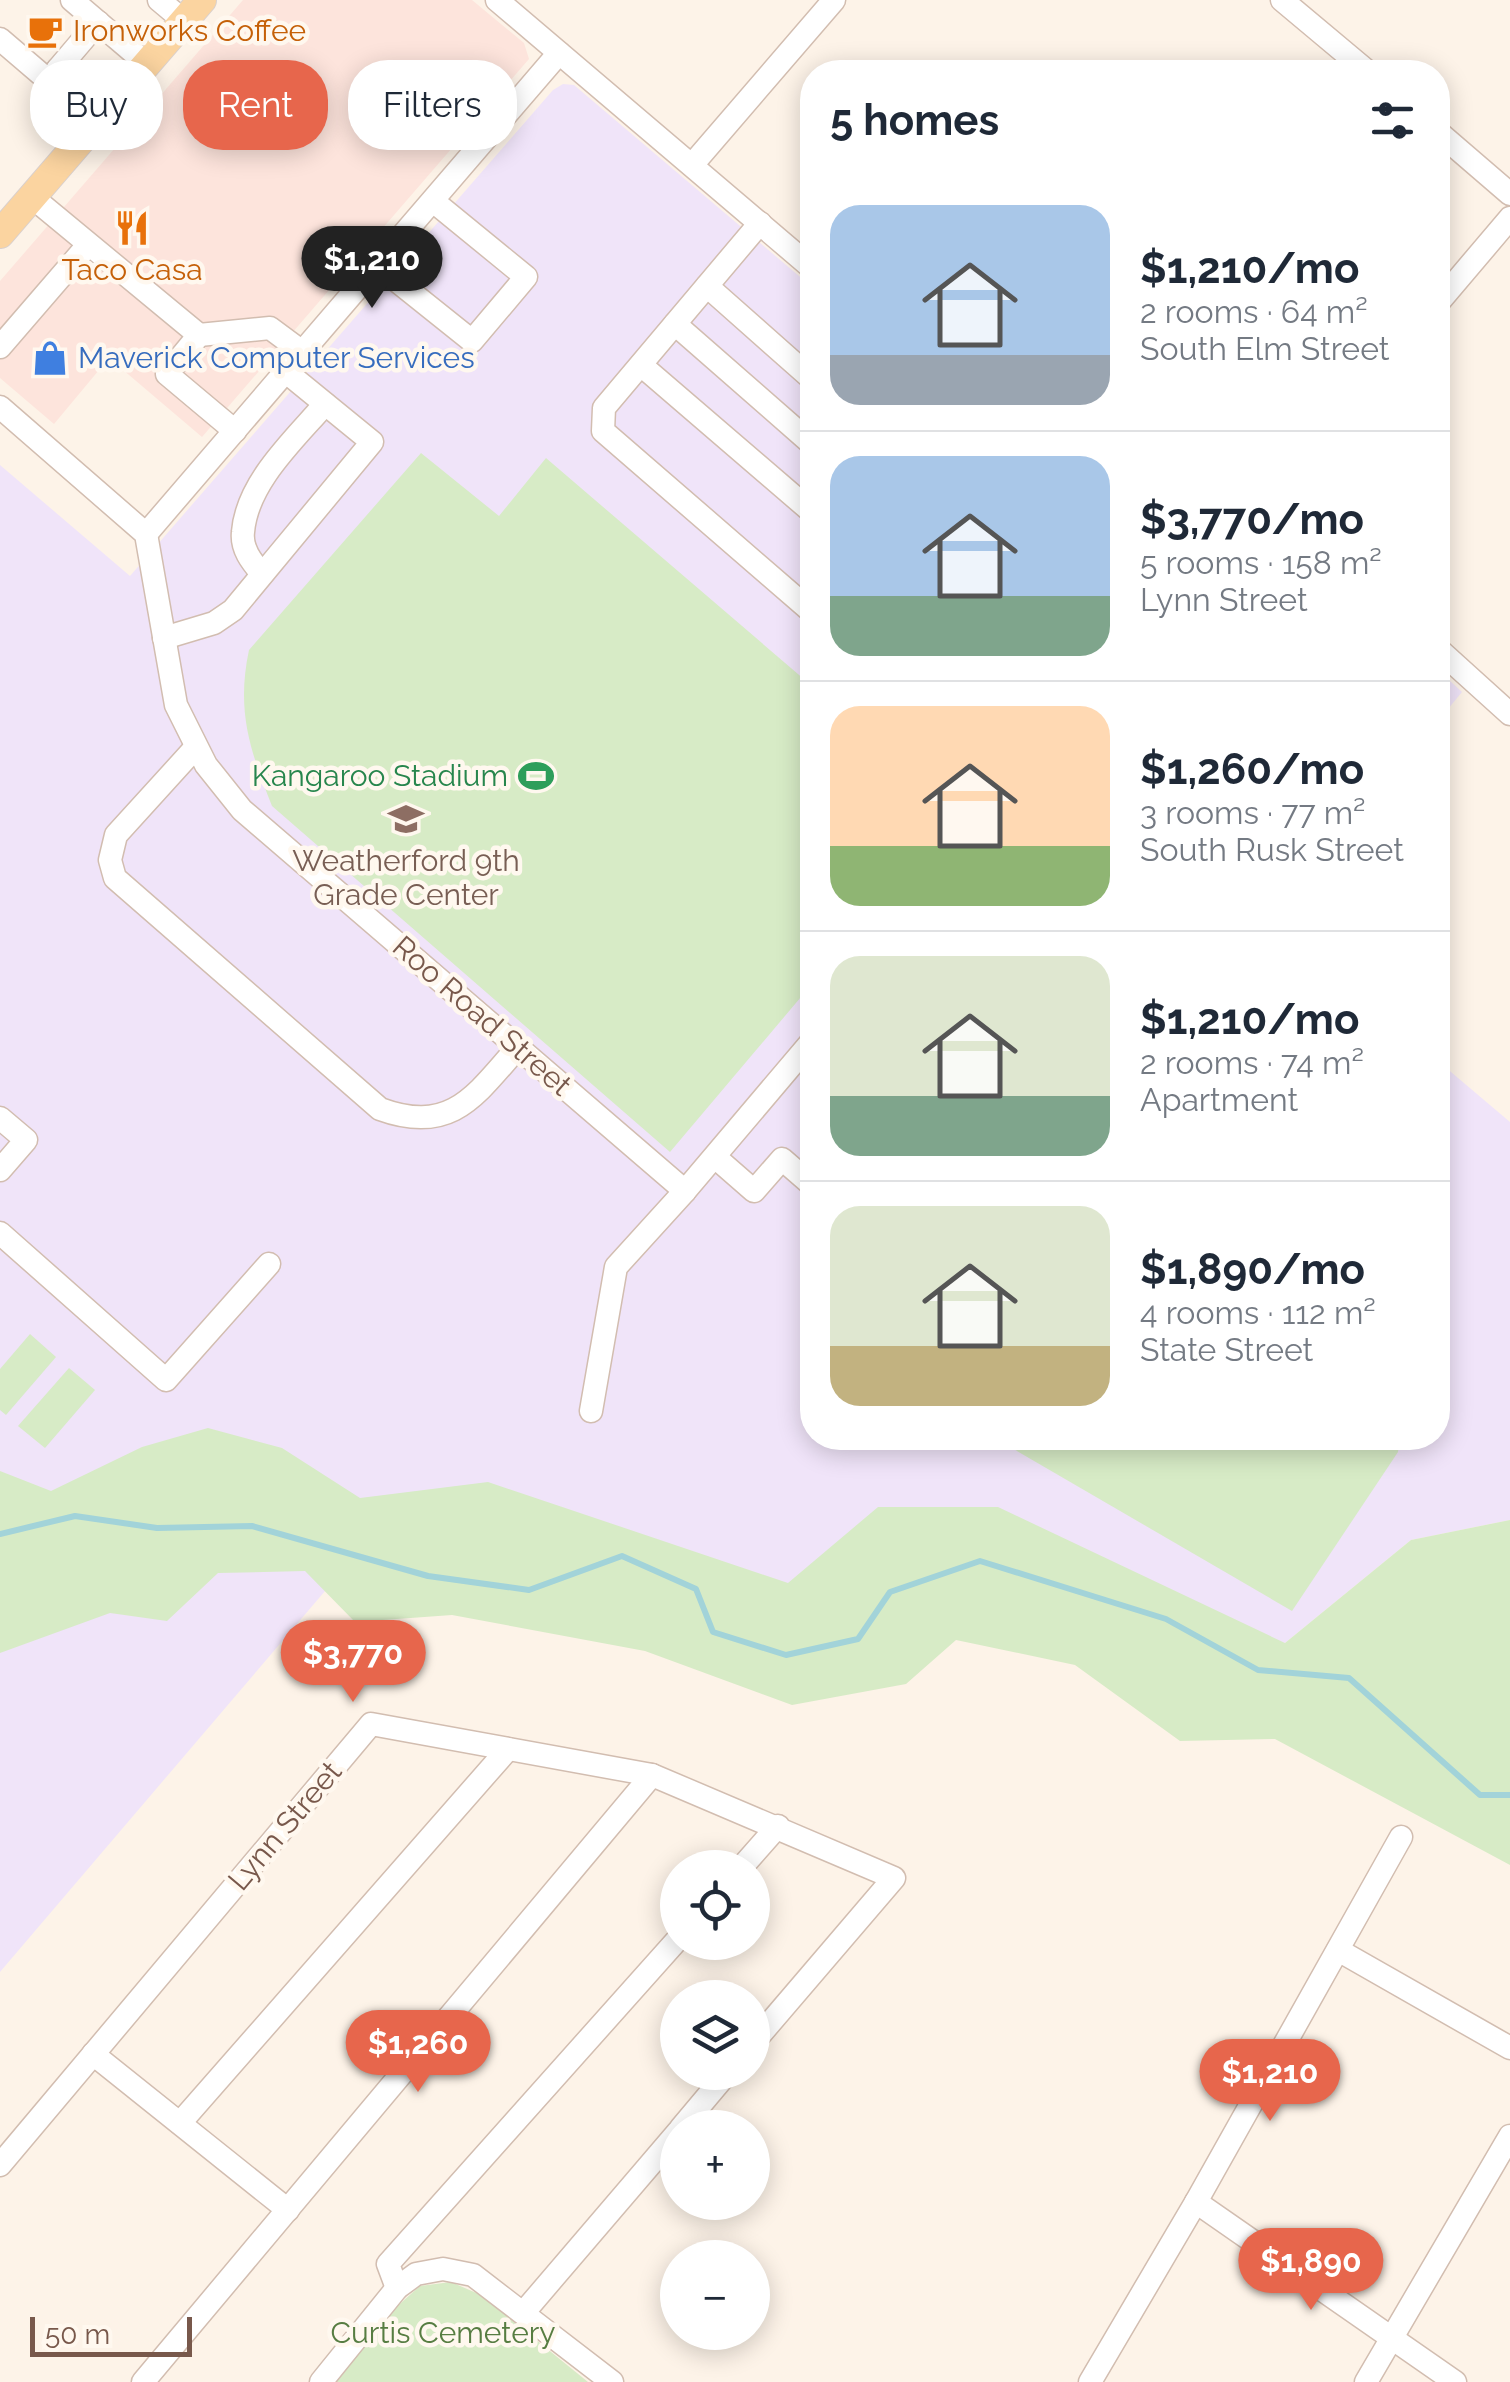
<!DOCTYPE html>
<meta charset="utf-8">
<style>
body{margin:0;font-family:Raleway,sans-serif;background:#f2f2f3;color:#1f2937;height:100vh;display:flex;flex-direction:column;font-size:38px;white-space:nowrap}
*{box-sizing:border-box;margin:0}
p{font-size:32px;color:#747a83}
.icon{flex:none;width:55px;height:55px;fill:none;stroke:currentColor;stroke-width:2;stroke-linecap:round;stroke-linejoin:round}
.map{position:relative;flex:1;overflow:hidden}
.sheet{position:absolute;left:800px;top:60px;width:650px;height:1390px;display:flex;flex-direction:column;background:#fff;border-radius:40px;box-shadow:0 5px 25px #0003}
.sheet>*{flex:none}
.guide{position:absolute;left:30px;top:60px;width:620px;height:90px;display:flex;gap:20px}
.buttons{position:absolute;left:660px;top:1850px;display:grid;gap:20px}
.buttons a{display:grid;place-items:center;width:110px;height:110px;border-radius:50%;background:#fff;box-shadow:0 5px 25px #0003;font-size:50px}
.scale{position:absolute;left:30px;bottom:25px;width:162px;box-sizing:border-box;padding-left:10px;border:5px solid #78584b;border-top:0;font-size:28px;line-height:35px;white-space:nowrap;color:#78584b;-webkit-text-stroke:8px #fff8ef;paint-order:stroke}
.price{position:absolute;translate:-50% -85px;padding:0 22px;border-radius:35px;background:#e7664c;color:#fff;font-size:32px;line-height:65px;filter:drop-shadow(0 2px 5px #0008)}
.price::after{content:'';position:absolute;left:50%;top:60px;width:30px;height:22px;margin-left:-15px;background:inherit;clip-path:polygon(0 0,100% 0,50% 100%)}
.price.selected{background:#222;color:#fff}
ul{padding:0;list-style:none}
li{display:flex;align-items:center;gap:30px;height:250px;padding:0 30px}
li+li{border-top:2px solid #e0e1e3}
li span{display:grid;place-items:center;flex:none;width:280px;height:200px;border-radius:30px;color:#555}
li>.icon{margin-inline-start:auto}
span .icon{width:120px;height:120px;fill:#fffc;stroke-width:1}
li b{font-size:42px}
h2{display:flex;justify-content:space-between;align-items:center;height:120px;padding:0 30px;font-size:42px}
.pill{padding:0 35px;border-radius:40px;background:#fff;box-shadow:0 5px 25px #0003;font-size:35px;line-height:90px}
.pill.selected{background:#e7664c;color:#fff}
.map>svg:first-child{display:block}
</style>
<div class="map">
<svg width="1510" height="2382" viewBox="0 0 1510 2382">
<rect width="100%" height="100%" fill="#fdf3e8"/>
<polygon fill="#fde4dc" points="243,0 472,0 524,43 529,59 202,437 109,358 54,424 0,378 0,281"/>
<g fill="#f0e4f9">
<polygon points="563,84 574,85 812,287 812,1438 1438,1438 1438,1061 1510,1122 1510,1520 1411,1540 1285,1643 891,1592 331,1584 0,1972 0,465 130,576 553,90"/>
<polygon points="1438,670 1462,692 1438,721 1438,669"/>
</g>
<g fill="#d7ebc6">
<path d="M 421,453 L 499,516 L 546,458 L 812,686 L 812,984 L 670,1152 L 272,806 C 250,750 236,711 249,650 Z"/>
<polygon points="30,1334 56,1357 6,1415 0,1410 0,1369"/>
<polygon points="69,1368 95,1390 45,1448 18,1426"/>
<polygon points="208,1428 282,1448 360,1498 488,1482 788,1583 878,1507 998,1507 1285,1643 1411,1540 1510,1520 1510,1865 1275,1739 1180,1741 1075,1665 956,1640 906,1684 792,1705 645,1651 452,1615 355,1622 305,1571 218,1573 167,1621 110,1613 0,1653 0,1471 51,1491 142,1447"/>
<polygon points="1003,1438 1400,1438 1398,1452 1292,1611 1005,1444"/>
<polygon points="451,2282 481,2295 588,2382 336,2382 394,2309 420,2286"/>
</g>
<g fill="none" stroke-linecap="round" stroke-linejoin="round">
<polyline stroke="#a2d3d9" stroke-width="6" points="0,1534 75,1516 157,1528 252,1526 428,1576 529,1590 622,1556 696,1589 713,1632 786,1655 858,1639 890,1592 980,1561 1166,1619 1258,1670 1349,1678 1480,1795 1510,1795"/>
<defs>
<g id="minor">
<polyline points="72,0 147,64"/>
<polyline points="159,0 184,21"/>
<polyline points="497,0 812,268"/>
<polyline points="1282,0 1368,72"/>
<polyline points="98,22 58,69 107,110"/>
<polyline points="0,39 49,81 58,69"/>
<polyline points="1438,132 1510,194"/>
<polyline points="692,165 834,0"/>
<polyline points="32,197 199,335 270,328 301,351"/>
<polyline points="760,223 604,408 603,431 812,612"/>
<polyline points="377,265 472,341 526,277 433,201"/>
<polyline points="707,286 812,379"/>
<polyline points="1438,303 1510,218"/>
<polyline points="675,324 812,444"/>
<polyline points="199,335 167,374 235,431"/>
<polyline points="0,347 88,245"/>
<polyline points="641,365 812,512"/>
<polyline points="0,407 146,534 176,705 206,765 242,810 685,1191"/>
<polyline points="146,534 559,53"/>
<path d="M 262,574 C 252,562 241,549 243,532 C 247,482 295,439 325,404"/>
<polyline points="164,638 214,623 233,610 372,442 285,371"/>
<polyline points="1438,649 1510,714"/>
<path d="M 196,747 L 116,835 L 110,860 L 115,878 L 380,1109 C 451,1135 475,1096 518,1047"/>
<polyline points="0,1118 26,1140 0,1170"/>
<polyline points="715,1157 754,1191 782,1159 812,1185"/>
<polyline points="0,1233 166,1380 269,1264"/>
<polyline points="591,1411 616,1267 685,1191 812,1041"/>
<polyline points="741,1868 778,1826"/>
<polyline points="1338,1950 1510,2048"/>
<polyline points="93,2054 288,2210"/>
<polyline points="180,2123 508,1749"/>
<polyline points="681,2128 728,2072"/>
<polyline points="0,2165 371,1724 652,1775 894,1878 752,2044"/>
<polyline points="1196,2202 1455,2382"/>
<polyline points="397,2288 388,2264 678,1939"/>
<polyline points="524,2312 678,2132"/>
<polyline points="143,2382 652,1775"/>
<polyline points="321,2382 397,2288 416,2274 443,2269 473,2275 612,2382"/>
<polyline points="1090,2382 1196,2202 1401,1837"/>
<polyline points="1366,2382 1510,2136"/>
</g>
<polyline id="major" points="0,234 202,0"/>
</defs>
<use href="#minor" stroke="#d2bdb0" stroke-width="25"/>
<use href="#major" stroke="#d9d0cd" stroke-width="30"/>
<use href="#minor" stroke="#fff" stroke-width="22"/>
<use href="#major" stroke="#fbd4a0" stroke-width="28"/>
</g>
<defs>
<symbol id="cafe-bare" viewBox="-9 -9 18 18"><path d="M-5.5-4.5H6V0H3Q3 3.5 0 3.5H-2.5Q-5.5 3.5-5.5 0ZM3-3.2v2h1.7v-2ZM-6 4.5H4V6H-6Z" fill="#e8710a" stroke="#fff8ef" stroke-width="2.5" paint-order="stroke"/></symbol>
<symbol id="restaurant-bare" viewBox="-9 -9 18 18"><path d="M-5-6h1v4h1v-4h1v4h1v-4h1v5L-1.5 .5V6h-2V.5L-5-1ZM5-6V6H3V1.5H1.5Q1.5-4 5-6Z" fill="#e8710a" stroke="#fff8ef" stroke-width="2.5" paint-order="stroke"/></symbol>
<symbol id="shop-bare" viewBox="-9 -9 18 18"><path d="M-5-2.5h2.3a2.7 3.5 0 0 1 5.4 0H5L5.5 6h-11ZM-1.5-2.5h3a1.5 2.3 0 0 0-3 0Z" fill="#3f7fe0" stroke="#fff8ef" stroke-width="2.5" paint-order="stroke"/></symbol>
<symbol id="stadium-bare" viewBox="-9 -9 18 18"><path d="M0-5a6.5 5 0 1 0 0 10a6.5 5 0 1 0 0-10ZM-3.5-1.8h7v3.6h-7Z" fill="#2e9e5b" stroke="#fff8ef" stroke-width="2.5" paint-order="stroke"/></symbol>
<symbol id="school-bare" viewBox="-9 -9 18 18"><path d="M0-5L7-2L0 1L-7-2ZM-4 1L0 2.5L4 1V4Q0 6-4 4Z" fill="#8d6e63" stroke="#fff8ef" stroke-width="2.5" paint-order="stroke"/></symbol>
</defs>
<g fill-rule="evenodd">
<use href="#cafe-bare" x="20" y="6" width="50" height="50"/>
<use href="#restaurant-bare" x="107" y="203" width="50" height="50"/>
<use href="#shop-bare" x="25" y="333" width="50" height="50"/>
<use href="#stadium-bare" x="511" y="751" width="50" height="50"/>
<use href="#school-bare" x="381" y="794" width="50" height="50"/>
</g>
<g text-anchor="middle" stroke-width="9" stroke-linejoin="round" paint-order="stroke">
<g font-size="30" fill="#c56008" stroke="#fff8ef" text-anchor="start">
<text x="73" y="41">Ironworks Coffee</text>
<text x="132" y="280" text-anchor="middle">Taco Casa</text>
</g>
<g font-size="30" fill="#366cbe" stroke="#fff8ef" text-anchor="start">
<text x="78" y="368">Maverick Computer Services</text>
</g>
<g font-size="30" fill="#27864d" stroke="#fff8ef" text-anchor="end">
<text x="508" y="786">Kangaroo Stadium</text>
</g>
<g font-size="30" fill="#785e54" stroke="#fff8ef">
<text x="406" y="871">Weatherford 9th<tspan x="406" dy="34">Grade Center</tspan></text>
</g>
<g font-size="30" fill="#78584b" stroke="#fff8ef">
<text transform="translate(482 1016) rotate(41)" y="10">Roo Road Street</text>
<text transform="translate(285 1826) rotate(-50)" y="10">Lynn Street</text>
</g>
<g font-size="30" fill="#577d42" stroke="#fff8ef">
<text x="443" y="2343">Curtis Cemetery</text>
</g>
</g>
</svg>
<div class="buttons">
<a><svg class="icon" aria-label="locate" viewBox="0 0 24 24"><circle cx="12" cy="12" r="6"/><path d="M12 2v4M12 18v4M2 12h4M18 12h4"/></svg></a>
<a><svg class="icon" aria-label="layers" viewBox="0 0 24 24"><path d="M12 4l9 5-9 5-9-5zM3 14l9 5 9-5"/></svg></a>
<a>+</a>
<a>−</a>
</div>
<div class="scale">50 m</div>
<b class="price selected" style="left:372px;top:311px">$1,210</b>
<b class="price" style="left:353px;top:1705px">$3,770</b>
<b class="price" style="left:418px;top:2095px">$1,260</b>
<b class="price" style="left:1270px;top:2124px">$1,210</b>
<b class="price" style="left:1311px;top:2313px">$1,890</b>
<div class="guide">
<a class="pill">Buy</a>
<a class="pill selected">Rent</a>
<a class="pill">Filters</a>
</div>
<section class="sheet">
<h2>5 homes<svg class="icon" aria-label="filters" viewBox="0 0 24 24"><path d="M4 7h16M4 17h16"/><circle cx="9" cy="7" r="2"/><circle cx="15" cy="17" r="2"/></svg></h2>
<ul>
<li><span style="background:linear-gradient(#a9c7e8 75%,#9aa5b1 0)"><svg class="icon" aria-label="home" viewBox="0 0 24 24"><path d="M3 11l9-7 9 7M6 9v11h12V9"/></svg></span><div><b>$1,210/mo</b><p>2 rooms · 64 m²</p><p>South Elm Street</p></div></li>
<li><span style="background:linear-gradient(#a9c7e8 70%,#7fa58c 0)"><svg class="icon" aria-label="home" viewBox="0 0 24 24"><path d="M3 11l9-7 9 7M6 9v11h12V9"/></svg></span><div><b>$3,770/mo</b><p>5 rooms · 158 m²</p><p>Lynn Street</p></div></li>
<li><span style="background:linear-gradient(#ffd9b3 70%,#8fb573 0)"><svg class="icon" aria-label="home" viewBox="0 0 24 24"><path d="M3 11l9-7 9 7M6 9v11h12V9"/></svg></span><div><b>$1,260/mo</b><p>3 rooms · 77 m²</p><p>South Rusk Street</p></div></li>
<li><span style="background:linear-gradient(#dfe7d0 70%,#7fa58c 0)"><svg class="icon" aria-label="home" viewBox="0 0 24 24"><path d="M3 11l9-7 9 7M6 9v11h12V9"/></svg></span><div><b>$1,210/mo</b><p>2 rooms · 74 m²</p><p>Apartment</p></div></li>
<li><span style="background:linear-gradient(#dfe7d0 70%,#c2b280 0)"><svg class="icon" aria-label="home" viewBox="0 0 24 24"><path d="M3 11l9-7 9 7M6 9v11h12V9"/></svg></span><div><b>$1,890/mo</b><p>4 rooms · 112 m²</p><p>State Street</p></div></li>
</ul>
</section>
</div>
